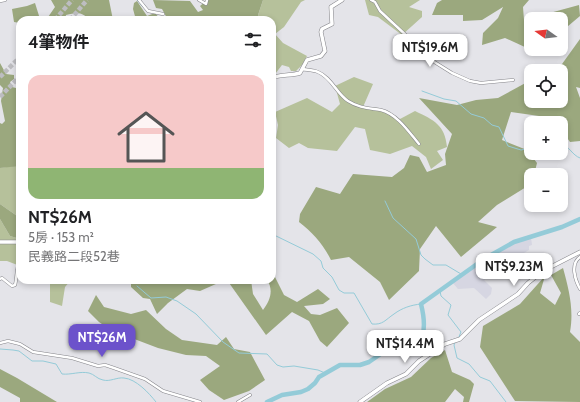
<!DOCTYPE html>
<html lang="zh-TW">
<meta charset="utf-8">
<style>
body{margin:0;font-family:Cabin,"Noto Sans TC",sans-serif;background:#f2f2f2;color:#202124;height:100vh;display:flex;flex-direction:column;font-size:15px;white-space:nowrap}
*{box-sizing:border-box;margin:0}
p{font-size:13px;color:#757577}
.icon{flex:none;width:22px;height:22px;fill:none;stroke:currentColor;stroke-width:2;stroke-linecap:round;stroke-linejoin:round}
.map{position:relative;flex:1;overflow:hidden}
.details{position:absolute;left:16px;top:16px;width:260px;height:268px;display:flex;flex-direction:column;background:#fff;border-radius:12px;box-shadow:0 2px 6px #0003}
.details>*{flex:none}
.needle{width:26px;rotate:284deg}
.fabs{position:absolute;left:524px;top:12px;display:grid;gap:8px}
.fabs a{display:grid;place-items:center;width:44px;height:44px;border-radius:8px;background:#fff;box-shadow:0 2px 6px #0003;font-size:20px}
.price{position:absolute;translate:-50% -34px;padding:0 9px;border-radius:8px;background:#fff;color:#222;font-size:13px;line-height:26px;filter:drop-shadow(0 1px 2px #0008)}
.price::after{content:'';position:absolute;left:50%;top:24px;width:12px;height:9px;margin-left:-6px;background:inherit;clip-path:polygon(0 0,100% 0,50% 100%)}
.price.current{background:#6c52cb;color:#fff}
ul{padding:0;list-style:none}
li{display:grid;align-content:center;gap:8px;height:212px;padding:0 12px}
li span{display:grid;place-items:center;height:124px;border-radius:12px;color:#555}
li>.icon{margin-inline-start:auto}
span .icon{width:72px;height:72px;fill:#fffc;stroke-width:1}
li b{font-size:17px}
h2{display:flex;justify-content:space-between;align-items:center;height:48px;padding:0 12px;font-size:17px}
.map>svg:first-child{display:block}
</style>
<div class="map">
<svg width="580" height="402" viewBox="0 0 580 402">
<rect width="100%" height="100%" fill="#e4e4e9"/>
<polygon fill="#d6d6e2" points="531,237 532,245 529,246 529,250 522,254 524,261 511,276 500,278 494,274 484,280 492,288 491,294 486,299 474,288 458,289 452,282 516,242"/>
<g fill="#b6c19b">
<polygon points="263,0 305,0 301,2 284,27 275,34 283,43 307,56 303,64 296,71 291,71 289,67 282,65 272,78 272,20 260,20 258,15"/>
<polygon points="365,0 420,0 409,7 422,11 422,17 402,35 378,17 369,15"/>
<path d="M 354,77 L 373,84 L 363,107 L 379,108 L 400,119 L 415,111 C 434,120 445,125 447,147 L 437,151 L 443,160 L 431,169 L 426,157 L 412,146 L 390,154 L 370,150 L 365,129 L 355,127 L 337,151 L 308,148 L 299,143 L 289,148 L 276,138 L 278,125 L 275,112 L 307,98 L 332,112 L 340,104 L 335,86 Z"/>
<polygon points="13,166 20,166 20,218 0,204 0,168"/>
<polygon points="0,219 10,236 20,239 20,266 7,261 0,261"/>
<polygon points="50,280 71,280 65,287 62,306 50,302"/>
</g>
<g fill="#9ba87e">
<path d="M 51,0 L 109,0 L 113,20 L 89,20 C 82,11 76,13 66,15 L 65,20 L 46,20 L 55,7 Z"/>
<polygon points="153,0 190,1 198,12 203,10 200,6 207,0 263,0 258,15 260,20 168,20 162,9 156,8"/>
<polygon points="442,0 529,0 523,7 524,20 579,5 580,16 561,32 561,19 531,19 531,49 541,49 532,55 527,48 505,38 482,45 483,33 498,18 503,7 482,20 463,21 463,15 432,15 437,3"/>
<polygon points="137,1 147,16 155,13 161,20 136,20 133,9 134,3"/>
<polygon points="35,3 40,19 42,20 20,20 20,23 14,22 12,9 27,6"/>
<path d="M 580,39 L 580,88 L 576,87 L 580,98 L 580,141 L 570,142 L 561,129 L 561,123 L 556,123 L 553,118 L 511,112 L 502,140 L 527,150 L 537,163 L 534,175 L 531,175 L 531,184 L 497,205 L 478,222 L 497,227 L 461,257 L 436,226 L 420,249 L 419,271 L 389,300 L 380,282 L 349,257 L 331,260 C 323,244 313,233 299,222 L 300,214 L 316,187 L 340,194 L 353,174 L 392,177 L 404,168 L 410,155 L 419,157 L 427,172 L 446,165 L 445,154 L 452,134 L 419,98 L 457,105 L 476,100 L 498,98 L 531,80 L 531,101 L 561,101 L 561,71 L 557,71 Z"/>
<polygon points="0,63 6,74 14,75 14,79 10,82 12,87 20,89 20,95 16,97 18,104 20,105 20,166 0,168 0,123 2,124 5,121 1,101 3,88 0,85"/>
<polygon points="0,204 20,218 20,239 10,236 0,219"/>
<path d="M 563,268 C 569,290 574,309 570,332 L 580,342 L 580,402 L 515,401 L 480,347 L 483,326 L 520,304 L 545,276 L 540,293 L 555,305 L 561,293 L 551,275 Z"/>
<path d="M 272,271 L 284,295 L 297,302 L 318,289 L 330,299 L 323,304 L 304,306 L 311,314 L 320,315 L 337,308 L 349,323 L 327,347 L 320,341 L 309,321 L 292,312 L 266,335 L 227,280 L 251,280 L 253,294 L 263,310 C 270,301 274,290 267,280 L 272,280 Z"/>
<polygon points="131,280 225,280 200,291 187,289 168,303 157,314 150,299 143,298 131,287"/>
<polygon points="96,295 104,307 131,314 146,310 166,329 182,340 217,345 226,337 234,349 250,352 265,380 249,391 224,400 209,390 200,380 220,366 206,356 186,355 158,348 129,337 115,333 99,322 88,311"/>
<polygon points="445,350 452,372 470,380 474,384 469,402 463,402 464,397 455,389 445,402 367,402 385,389 411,377 431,358"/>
<polygon points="0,369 17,378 57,402 20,402 20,398 0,387"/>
</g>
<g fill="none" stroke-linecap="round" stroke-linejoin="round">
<g stroke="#94cbd8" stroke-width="1">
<polyline points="137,0 145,9"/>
<polyline points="422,91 444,99 456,101 471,114 484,118 492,125 499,127 508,146 521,150 531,148"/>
<path d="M 561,143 C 570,147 572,155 580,158"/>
<polyline points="385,201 393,218 416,239 421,255 425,259 433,265 446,265 461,274"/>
<path d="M 272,234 L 313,254 L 321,261 L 323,268 L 332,277 L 339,290 L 344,293 L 354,293 L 372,324 C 383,325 385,320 394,314 C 402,308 411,305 421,304"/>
<polyline points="137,286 151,298 166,297 177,301 196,314 223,342 239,353 267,354 277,365 283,367 294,366 318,370 325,373"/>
<polyline points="440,291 441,296 451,305 448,315 461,332 458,339"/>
<polyline points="456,341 454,345 457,358 469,364 480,377 490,381 506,402"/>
<path d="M 0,349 L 13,350 L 19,351 L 32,361 L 43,361 L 56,364 L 62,374 C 71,375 80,371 89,373 C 94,374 97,379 103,380 C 110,382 117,377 124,378 C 136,379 149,393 156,402"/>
</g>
<path stroke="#94cbd8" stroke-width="4.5" d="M 267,402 L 282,395 L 301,392 L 308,389 L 315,383 L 319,377 L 340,365 L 360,365 L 369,362 L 382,353 L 396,347 L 419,343 C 426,333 424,316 421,304 L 484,259 L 514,242 L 562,227 L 580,219"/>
<g stroke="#bdbdc1" stroke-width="4.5" stroke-dasharray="4.5 2" stroke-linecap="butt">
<polyline points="55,20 72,0"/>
<polyline points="70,20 87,0"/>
<polyline points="0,77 20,57"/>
<polyline points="0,97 20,76"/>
</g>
<defs>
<g id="minor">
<polyline points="139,0 148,11 163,14"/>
<polyline points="199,0 206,4 207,0"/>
<polyline points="371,0 375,2 380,11 409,38 420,53 452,73 470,81 481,83 513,80"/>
<polyline points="0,1 5,0"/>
<path d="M 302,69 C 307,70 313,70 318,72 C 331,77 337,94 348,101 C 359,108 369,108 381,110 C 397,114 409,132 419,144"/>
<path d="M 580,257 C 570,264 575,280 580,289"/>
<path d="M 0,279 L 2,278 L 12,286 L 15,285 C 17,278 16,267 20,260"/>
<polyline points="579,314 580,313"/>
<polyline points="0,343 8,341 20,344 33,352 72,358 98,366 105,365 114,368 145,379 163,391 200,402"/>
<polyline points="238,402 250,395"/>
</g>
<g id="tertiary">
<path d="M 272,78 C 281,74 290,76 300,73 L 307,60 L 321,56 L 325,51 L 321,32 L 322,29 L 332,24 L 331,7 L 342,0"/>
<polyline points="0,242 20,242"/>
</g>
<polyline id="secondary" points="360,402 387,383 406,374 419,361 445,344 460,339 479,320 518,294 528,283 543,271 580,252"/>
</defs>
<use href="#minor" stroke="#85858a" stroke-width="3.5"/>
<use href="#tertiary" stroke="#85858a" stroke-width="4.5"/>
<use href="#secondary" stroke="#85858a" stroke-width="4.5"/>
<use href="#minor" stroke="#fff" stroke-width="2.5"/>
<use href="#tertiary" stroke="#fff" stroke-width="3.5"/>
<use href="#secondary" stroke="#fff" stroke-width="3.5"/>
</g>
</svg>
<div class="fabs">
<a><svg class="needle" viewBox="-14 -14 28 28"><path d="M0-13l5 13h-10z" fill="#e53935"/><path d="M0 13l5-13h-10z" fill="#757577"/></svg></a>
<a><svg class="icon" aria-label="locate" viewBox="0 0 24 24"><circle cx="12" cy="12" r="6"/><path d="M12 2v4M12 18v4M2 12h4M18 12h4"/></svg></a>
<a>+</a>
<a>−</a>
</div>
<b class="price" style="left:430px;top:68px">NT$19.6M</b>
<b class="price" style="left:514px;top:287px">NT$9.23M</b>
<b class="price current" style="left:102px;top:358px">NT$26M</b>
<b class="price" style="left:405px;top:364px">NT$14.4M</b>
<section class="details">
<h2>4筆物件<svg class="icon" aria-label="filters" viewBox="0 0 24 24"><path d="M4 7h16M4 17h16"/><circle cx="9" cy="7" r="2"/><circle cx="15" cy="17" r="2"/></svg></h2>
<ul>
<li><span style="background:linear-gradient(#f6c9c9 75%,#8fb573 0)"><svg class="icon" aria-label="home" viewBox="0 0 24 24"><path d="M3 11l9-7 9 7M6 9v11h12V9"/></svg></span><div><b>NT$26M</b><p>5房 · 153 m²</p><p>民義路二段52巷</p></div></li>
</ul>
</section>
</div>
